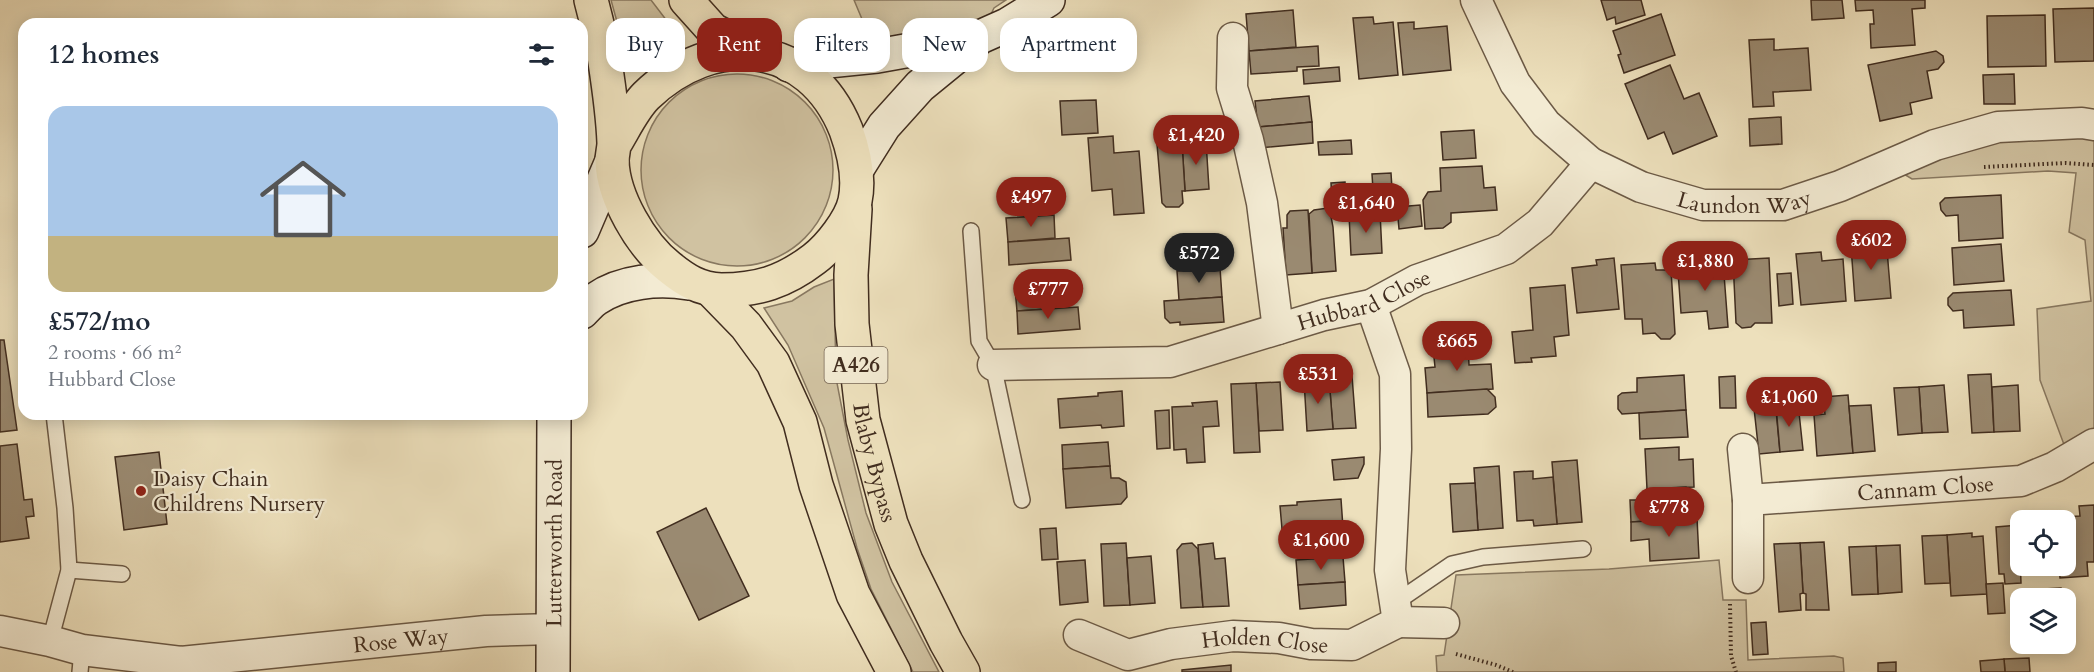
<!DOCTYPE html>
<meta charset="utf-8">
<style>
body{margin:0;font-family:Cardo,serif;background:#f2f2f3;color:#1f2937;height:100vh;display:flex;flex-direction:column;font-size:22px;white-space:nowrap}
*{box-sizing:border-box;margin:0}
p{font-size:20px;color:#747a83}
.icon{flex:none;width:33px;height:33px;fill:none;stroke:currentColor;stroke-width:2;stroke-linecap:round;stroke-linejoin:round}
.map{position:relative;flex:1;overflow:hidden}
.panel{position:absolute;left:18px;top:18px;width:570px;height:402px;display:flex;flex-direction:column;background:#fff;border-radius:18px;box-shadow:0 3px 15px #0003}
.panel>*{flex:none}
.banner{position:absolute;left:606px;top:18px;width:570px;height:54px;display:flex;gap:12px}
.controls{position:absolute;left:2010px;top:510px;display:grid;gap:12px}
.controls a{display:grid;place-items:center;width:66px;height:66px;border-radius:12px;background:#fff;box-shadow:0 3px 15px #0003;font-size:30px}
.price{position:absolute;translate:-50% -51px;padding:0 14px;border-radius:21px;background:#8f2418;color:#fff;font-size:20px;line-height:39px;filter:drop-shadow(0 2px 3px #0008)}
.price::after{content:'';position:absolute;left:50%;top:36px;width:18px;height:14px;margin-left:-9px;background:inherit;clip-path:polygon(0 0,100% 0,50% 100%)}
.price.selected{background:#222;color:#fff}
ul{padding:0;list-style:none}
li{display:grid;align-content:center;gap:12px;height:318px;padding:0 30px}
li span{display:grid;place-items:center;height:186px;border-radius:18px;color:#555}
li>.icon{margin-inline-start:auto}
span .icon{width:108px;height:108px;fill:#fffc;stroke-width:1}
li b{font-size:26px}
h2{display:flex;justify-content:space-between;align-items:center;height:72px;padding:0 30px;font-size:26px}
.tag{padding:0 21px;border-radius:18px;background:#fff;box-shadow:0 3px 15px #0003;font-size:21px;line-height:54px}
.tag.selected{background:#8f2418;color:#fff}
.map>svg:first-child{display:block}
</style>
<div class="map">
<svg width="2094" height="672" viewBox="0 0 2094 672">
<rect width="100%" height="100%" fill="#ede0bc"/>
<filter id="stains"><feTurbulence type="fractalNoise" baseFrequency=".00333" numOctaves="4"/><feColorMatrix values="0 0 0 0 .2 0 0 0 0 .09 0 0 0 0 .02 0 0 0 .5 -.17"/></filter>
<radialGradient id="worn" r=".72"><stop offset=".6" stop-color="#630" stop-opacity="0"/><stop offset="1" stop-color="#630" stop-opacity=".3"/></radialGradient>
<g fill="#d0c2a1" stroke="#887860" stroke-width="1.5">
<polygon points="611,0 651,0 680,38 629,70 624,66 622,40"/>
<polygon points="854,0 1006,0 994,8 980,37 872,43"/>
<circle cx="737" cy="170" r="96"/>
<polygon points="2094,125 2094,444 2069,458 2040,380 2037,309 2091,301 2085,240 2069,232 2076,173 2048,171 1912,179 1889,165 1935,145"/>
<polygon points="834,279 836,378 848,440 866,513 892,582 939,672 913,672 871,589 857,548 824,428 788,345 764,308 792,301 814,287"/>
<polygon points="1719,560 1723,600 1746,600 1748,660 1834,656 1843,658 1844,672 1437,672 1436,656 1444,655 1456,575 1609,569"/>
</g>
<g fill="#9a8a71" stroke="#412d1f" stroke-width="1.5">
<polygon points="1601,0 1641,0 1645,15 1616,24 1615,17 1607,20"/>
<polygon points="1811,0 1842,0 1844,18 1812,20"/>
<polygon points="1855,0 1925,0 1925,8 1912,9 1915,45 1871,48 1870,24 1874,24 1873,10 1856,11"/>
<polygon points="2094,8 2094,61 2055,62 2053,9"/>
<polygon points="1293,10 1296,47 1249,51 1246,14"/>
<polygon points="1661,14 1675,55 1624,73 1618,55 1621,54 1613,31"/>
<polygon points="2045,15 2046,66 1988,67 1987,16"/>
<polygon points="1373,17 1374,24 1393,22 1398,75 1359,79 1353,18"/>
<polygon points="1414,22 1414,29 1447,26 1451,70 1403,75 1398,23"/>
<polygon points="1774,39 1774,50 1808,48 1811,90 1773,92 1774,106 1753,107 1749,40"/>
<polygon points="1318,46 1319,66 1297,67 1297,71 1251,74 1249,51"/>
<polygon points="1936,51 1943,56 1944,62 1938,69 1927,71 1932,98 1910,103 1912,114 1880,121 1868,65"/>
<polygon points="1670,65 1684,99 1699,93 1717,136 1673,154 1664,132 1648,139 1625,84"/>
<polygon points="1339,67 1340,81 1304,84 1303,70"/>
<polygon points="2014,74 2015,104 1984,104 1983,75"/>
<polygon points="1309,96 1312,122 1258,127 1255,101"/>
<polygon points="1096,100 1098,133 1062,135 1060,101"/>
<polygon points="1781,117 1782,144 1750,146 1749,119"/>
<polygon points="1312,122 1313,143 1259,148 1258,127"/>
<polygon points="1474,130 1476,158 1443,160 1441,132"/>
<polygon points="1113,136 1114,153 1139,151 1144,213 1114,215 1112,189 1092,191 1088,138"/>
<polygon points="1351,140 1352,154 1319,155 1318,142"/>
<polygon points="1206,141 1209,189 1185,191 1182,143"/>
<polygon points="1182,143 1185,191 1182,191 1183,203 1179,207 1166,207 1162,203 1157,144"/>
<polygon points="1482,166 1484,188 1495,187 1497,210 1451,213 1451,222 1443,228 1425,229 1423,200 1428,192 1441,191 1440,168"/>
<polygon points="1391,173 1393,205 1374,206 1372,174"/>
<polygon points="1345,182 1347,214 1333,215 1331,183"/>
<polygon points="2001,195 2003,238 1959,241 1958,215 1946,216 1941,210 1940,203 1945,198"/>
<polygon points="1420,205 1422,226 1399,229 1397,207"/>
<polygon points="1328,208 1330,211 1333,227 1336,271 1312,273 1309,214 1314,210"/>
<polygon points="1308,210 1312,273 1286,275 1283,228 1287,228 1287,215 1290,211"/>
<polygon points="1380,212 1382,253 1351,255 1349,214"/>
<polygon points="1054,215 1055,238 1008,242 1006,218"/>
<polygon points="1069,238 1071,260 1009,265 1008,242"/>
<polygon points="1886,238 1891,298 1855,301 1851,246 1870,245 1869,239"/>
<polygon points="2001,244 2004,281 1954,285 1952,248"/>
<polygon points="1821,252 1822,261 1843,259 1846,301 1801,305 1796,254"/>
<polygon points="1614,258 1619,309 1577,313 1572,268 1597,265 1596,260"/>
<polygon points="1769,258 1772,323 1755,323 1751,327 1742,328 1736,323 1733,260"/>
<polygon points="1723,261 1728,327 1709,329 1707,311 1681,313 1678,271 1693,270 1692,263"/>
<polygon points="1655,263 1656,270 1671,270 1675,334 1670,339 1661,339 1655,333 1643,334 1642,319 1625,319 1621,265"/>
<polygon points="1220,268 1222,297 1179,300 1177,271"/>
<polygon points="1791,273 1793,304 1779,306 1777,274"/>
<polygon points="1565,285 1569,335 1554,337 1556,356 1531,358 1532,362 1515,363 1512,332 1533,330 1530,288"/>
<polygon points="1062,286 1063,308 1017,311 1015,288"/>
<polygon points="2011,290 2014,325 1964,328 1963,310 1953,311 1948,305 1948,298 1953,293"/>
<polygon points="1222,297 1224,322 1180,325 1180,322 1170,323 1165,318 1164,301"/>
<polygon points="1078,307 1080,329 1018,334 1017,311"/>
<polygon points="0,340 4,340 17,430 0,432"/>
<polygon points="1468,345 1469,365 1491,364 1493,389 1427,393 1425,368 1435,367 1433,347"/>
<polygon points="1991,374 1994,432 1972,433 1968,375"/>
<polygon points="1684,375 1686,410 1622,414 1618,409 1618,396 1622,393 1637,392 1637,378"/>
<polygon points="1352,376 1356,428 1333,429 1329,378"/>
<polygon points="1735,376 1736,408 1720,408 1719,377"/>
<polygon points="1329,378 1333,429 1307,431 1304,380"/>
<polygon points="1280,382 1283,430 1259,431 1256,383"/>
<polygon points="1256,383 1260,452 1234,453 1231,384"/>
<polygon points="1944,385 1948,432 1922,433 1919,387"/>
<polygon points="2018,385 2020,431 1994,432 1992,387"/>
<polygon points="1919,387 1922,433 1898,435 1894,388"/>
<polygon points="1487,389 1495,397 1496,407 1488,414 1428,417 1427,393"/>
<polygon points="1774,389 1780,452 1759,454 1754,408 1759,407 1757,391"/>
<polygon points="1122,391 1124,426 1102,428 1101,425 1060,428 1058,399 1098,396 1098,393"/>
<polygon points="1848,395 1853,453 1817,456 1814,415 1825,414 1823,397"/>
<polygon points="1217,401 1219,426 1203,427 1205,462 1187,463 1186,449 1174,450 1172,407 1193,406 1192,403"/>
<polygon points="1798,403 1803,450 1780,452 1776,406"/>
<polygon points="1871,405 1875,451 1853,453 1849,406"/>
<polygon points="1169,410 1170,448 1157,449 1155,411"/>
<polygon points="1686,410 1688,437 1640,439 1639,413"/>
<polygon points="1108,442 1110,466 1063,469 1062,445"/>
<polygon points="17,444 24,500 32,499 34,516 26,517 29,538 0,542 0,446"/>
<polygon points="1679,447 1679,460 1693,459 1694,487 1647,489 1645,449"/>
<polygon points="159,452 167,524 124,530 115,457"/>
<polygon points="1364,457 1364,464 1358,478 1334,480 1332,460"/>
<polygon points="1577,460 1582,522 1557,524 1552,462"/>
<polygon points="1110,466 1111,478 1119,478 1126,482 1127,497 1121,504 1066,508 1063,469"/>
<polygon points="1499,466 1503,528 1478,530 1474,468"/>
<polygon points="1533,471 1533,479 1553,477 1557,524 1534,526 1533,520 1517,521 1514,472"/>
<polygon points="1475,483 1478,530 1453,532 1450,484"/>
<polygon points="1686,487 1687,509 1683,511 1683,519 1631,522 1630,500 1648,500 1647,489"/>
<polygon points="1341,499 1343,528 1327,529 1328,544 1302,546 1301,528 1282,529 1280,506 1297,505 1297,502"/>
<polygon points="2094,505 2094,562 2087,562 2088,576 2060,578 2059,566 2066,566 2066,520 2056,520 2056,517 2080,516 2079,506"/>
<polygon points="706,508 749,596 699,620 657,532"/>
<polygon points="1697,518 1699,558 1650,561 1649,539 1631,541 1631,522"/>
<polygon points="2019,525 2021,583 2005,584 2004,574 1999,574 1996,527"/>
<polygon points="1056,528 1058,559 1042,560 1040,529"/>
<polygon points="1972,533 1972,537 1983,536 1987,594 1951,596 1947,535"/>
<polygon points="1947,535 1950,583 1925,584 1922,536"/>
<polygon points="1824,542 1829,610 1806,610 1806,594 1803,593 1800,543"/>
<polygon points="1126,543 1130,605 1104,606 1101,544"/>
<polygon points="1192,543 1198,549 1203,607 1181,608 1177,550 1182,544"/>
<polygon points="1213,543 1215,559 1225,558 1229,606 1203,607 1198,545"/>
<polygon points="1800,543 1803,593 1800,594 1801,610 1779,612 1774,544"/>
<polygon points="1900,545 1902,592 1878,594 1876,546"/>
<polygon points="1876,546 1878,594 1852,595 1849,547"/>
<polygon points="1151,556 1155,603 1130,605 1127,558"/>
<polygon points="1343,557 1345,582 1298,585 1296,560"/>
<polygon points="1085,560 1088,602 1060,605 1057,562"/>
<polygon points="2021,566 2047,566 2048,572 2022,573"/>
<polygon points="1345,582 1346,605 1300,609 1298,585"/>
<polygon points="2003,583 2005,613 1988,614 1986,584"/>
<polygon points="2061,588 2062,598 2045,598 2044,589"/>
<polygon points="1766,622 1768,654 1753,655 1751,623"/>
<polygon points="2029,658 2030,672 2005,672 2004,659"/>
<polygon points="2004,659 2005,672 1981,672 1980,661"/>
<polygon points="1896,662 1896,672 1878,672 1878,663"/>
<polygon points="1231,665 1231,672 1182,672 1182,670"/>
</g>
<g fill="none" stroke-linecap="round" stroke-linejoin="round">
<defs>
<g id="lane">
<polyline points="971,231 979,341 993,365 1022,500"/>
<polyline points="69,570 122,574"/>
<polyline points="1395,603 1452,564 1483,557 1583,549"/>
<polyline points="50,641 69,570 65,508 54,414"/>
<polyline points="80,672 82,650"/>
</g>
<g id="street">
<path id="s1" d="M 1476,0 L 1515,83 L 1546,124 L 1591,163 L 1641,187 L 1703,205 L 1783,205 L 1840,186 L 1935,145 L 1998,127 L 2082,123 L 2094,125"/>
<polyline points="1233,38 1232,88 1248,140 1262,203 1278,329"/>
<path id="s2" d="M 993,365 L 1170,362 L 1324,315 L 1371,305 L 1417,280 L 1506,249 L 1540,223 L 1591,163"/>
<polyline points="1743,449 1748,500"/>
<path id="s3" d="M 1748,578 L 1748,500 L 2021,481 L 2055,467 L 2094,444"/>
<polyline points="1398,622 1444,623"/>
<path id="s4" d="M 0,631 L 50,641 L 82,650 L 181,662 L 486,631 L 553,629"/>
<path id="s5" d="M 1079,635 L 1128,655 L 1171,644 L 1233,636 L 1279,638 L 1311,644 L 1352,645 L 1398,622 L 1390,570 L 1396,449 L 1395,374 L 1371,305"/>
</g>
<g id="secondary">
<polyline points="789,65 877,56 978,38"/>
<polyline points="857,169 884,126 920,86 980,37 1007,25 1048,0"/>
<polyline points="582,231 612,161"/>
<path d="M 582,312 C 586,308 591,302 596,299 C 622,281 659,278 689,283"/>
<path id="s6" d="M 553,672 L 554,414"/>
</g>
<g id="primary">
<path d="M 591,0 C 596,20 602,41 605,62 C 609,88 613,117 614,143 C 614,149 612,155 612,161 C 613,197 641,245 669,267 C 685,280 699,289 721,290 C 758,290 784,282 814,259 C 829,248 851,220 855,201 C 860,177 854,152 846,130 C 809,38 713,31 646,96 C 633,109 624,129 614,145"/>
<polyline points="686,0 713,30 757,53"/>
<path id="s7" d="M 855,209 L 851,275 L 852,324 L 863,420 L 891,524 L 906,561 L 946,642 L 963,672"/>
<polyline points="711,290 746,326 773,363 800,422 816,485 853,594 894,672"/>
</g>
</defs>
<use href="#lane" stroke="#6c5a46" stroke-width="18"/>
<use href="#street" stroke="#6c5a46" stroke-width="33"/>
<use href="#secondary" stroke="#412d1f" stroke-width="36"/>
<use href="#primary" stroke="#412d1f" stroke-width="36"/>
<g stroke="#412d1f" stroke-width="4" stroke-dasharray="1.5 3" stroke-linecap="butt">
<polyline points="1984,167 2065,163 2094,165"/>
<polyline points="1730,604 1731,656 1736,672"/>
<polyline points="1456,654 1496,665 1513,672"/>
</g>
<use href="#lane" stroke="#f3ebd3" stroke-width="15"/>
<use href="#street" stroke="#f3ebd3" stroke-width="30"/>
<use href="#secondary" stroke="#f3ebd3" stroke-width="33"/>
<use href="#primary" stroke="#ede0bc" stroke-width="33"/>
</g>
<circle fill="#8f2418" stroke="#f3ebd3" stroke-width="2" cx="141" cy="491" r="6"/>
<g text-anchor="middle" stroke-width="4.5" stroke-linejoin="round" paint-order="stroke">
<rect fill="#f3ebd3" stroke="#766655" stroke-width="1.5" x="824.5" y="347" width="63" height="36" rx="4.5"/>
<g font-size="21" font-weight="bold" fill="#412d1f">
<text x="856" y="372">A426</text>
</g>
<g font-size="22" fill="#412d1f" stroke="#f3ebd3">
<text dy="8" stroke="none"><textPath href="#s1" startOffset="364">Laundon Way</textPath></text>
<text dy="8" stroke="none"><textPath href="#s2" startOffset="381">Hubbard Close</textPath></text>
<text dy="8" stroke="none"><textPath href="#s7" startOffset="256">Blaby Bypass</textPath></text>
<text dy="8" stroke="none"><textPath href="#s3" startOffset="256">Cannam Close</textPath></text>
<text dy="8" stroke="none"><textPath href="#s6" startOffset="129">Lutterworth Road</textPath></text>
<text dy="8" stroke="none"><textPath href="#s4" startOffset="405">Rose Way</textPath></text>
<text dy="8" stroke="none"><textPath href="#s5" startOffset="192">Holden Close</textPath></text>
</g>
<g font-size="22" fill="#412d1f" stroke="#f3ebd3" text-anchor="start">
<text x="153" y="486">Daisy Chain<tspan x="153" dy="25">Childrens Nursery</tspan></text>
</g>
</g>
<rect width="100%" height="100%" filter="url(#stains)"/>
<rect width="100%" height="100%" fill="url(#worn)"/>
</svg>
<div class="controls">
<a><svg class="icon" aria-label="locate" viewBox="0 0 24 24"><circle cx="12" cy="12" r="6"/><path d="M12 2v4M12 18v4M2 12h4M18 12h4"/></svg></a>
<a><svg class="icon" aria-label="layers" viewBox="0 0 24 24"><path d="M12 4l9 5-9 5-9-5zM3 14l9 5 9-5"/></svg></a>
</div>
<b class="price" style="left:1196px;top:166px">£1,420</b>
<b class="price" style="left:1031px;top:228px">£497</b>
<b class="price" style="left:1366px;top:234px">£1,640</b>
<b class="price" style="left:1871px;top:271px">£602</b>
<b class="price selected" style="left:1199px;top:284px">£572</b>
<b class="price" style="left:1705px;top:292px">£1,880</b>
<b class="price" style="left:1048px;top:320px">£777</b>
<b class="price" style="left:1457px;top:372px">£665</b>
<b class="price" style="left:1318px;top:405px">£531</b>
<b class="price" style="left:1789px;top:428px">£1,060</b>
<b class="price" style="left:1669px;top:538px">£778</b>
<b class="price" style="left:1321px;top:571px">£1,600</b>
<div class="banner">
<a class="tag">Buy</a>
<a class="tag selected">Rent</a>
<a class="tag">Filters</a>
<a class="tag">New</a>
<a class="tag">Apartment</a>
</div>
<section class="panel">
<h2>12 homes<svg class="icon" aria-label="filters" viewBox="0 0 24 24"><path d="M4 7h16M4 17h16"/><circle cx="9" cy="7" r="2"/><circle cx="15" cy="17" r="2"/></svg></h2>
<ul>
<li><span style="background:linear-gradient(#a9c7e8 70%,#c2b280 0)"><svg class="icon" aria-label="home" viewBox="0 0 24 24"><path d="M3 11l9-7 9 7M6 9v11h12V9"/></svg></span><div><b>£572/mo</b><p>2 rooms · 66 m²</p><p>Hubbard Close</p></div></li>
</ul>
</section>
</div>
